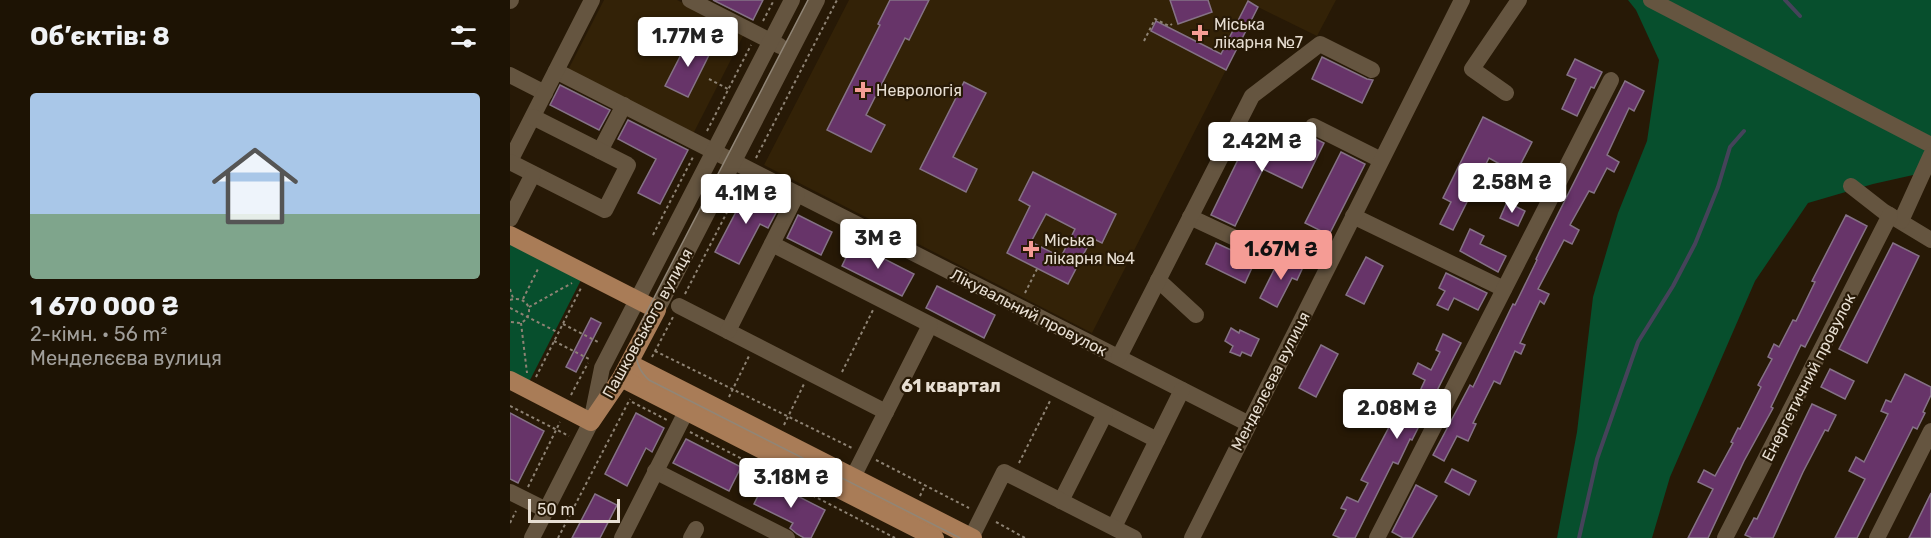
<!DOCTYPE html>
<html lang="uk">
<meta charset="utf-8">
<style>
body{margin:0;font-family:Rubik,sans-serif;background:#251c0e;color:#f1f3f6;height:100vh;display:flex;flex-direction:column;font-size:22px;white-space:nowrap}
*{box-sizing:border-box;margin:0}
p{font-size:20px;color:#a09e9a}
.icon{flex:none;width:33px;height:33px;fill:none;stroke:currentColor;stroke-width:2;stroke-linecap:round;stroke-linejoin:round}
.map{position:relative;flex:1;overflow:hidden}
.panel{display:flex;flex-direction:column;background:#1d1304;width:510px}
.panel>*{flex:none}
.scale{position:absolute;left:18px;bottom:15px;width:92px;box-sizing:border-box;padding-left:6px;border:3px solid #e7ded2;border-top:0;font-size:16px;line-height:21px;white-space:nowrap;color:#e7ded2;-webkit-text-stroke:4px #271906;paint-order:stroke}
.price{position:absolute;translate:-50% -51px;padding:0 14px;border-radius:6px;background:#fff;color:#222;font-size:20px;line-height:39px;filter:drop-shadow(0 2px 3px #0008)}
.price::after{content:'';position:absolute;left:50%;top:36px;width:18px;height:14px;margin-left:-9px;background:inherit;clip-path:polygon(0 0,100% 0,50% 100%)}
.price.selected{background:#f59c95;color:#111}
ul{padding:0;list-style:none}
li{display:grid;align-content:center;gap:12px;height:318px;padding:0 30px}
li span{display:grid;place-items:center;height:186px;border-radius:6px;color:#555}
li>.icon{margin-inline-start:auto}
span .icon{width:108px;height:108px;fill:#fffc;stroke-width:1}
li b{font-size:26px}
h2{display:flex;justify-content:space-between;align-items:center;height:72px;padding:0 30px;font-size:26px}
main{display:flex;flex:1;min-height:0}
.map>svg:first-child{display:block}
</style>
<main>
<section class="panel">
<h2>Об’єктів: 8<svg class="icon" aria-label="filters" viewBox="0 0 24 24"><path d="M4 7h16M4 17h16"/><circle cx="9" cy="7" r="2"/><circle cx="15" cy="17" r="2"/></svg></h2>
<ul>
<li><span style="background:linear-gradient(#a9c7e8 65%,#7fa58c 0)"><svg class="icon" aria-label="home" viewBox="0 0 24 24"><path d="M3 11l9-7 9 7M6 9v11h12V9"/></svg></span><div><b>1 670 000 ₴</b><p>2-кімн. · 56 m²</p><p>Менделєєва вулиця</p></div></li>
</ul>
</section>
<div class="map">
<svg width="1421" height="538" viewBox="0 0 1421 538">
<rect width="100%" height="100%" fill="#271906"/>
<g fill="#332207">
<polygon points="94,0 167,0 234,34 183,134 58,70"/>
<polygon points="339,0 826,0 807,36 748,7 582,333 254,165"/>
</g>
<g fill="#074f2d">
<polygon points="1118,0 1421,0 1421,171 1363,184 1298,203 1245,281 1160,477 1142,538 1047,538 1067,432 1083,297 1108,213 1137,141 1149,60 1126,10"/>
<polygon points="0,243 71,280 19,382 0,372"/>
</g>
<g fill="none" stroke-linecap="round" stroke-linejoin="round">
<g stroke="#45435a" stroke-width="4">
<polyline points="1275,0 1290,16"/>
<polyline points="1069,538 1087,459 1128,342 1163,286 1185,244 1208,187 1220,147 1234,131"/>
</g>
</g>
<g fill="#673469" stroke="#857286" stroke-width="1.5" fill-rule="evenodd">
<polygon points="203,0 253,0 243,20"/>
<polygon points="380,0 419,0 399,40 395,38 356,115 375,125 361,152 317,130 370,25 368,24"/>
<polygon points="660,0 698,0 702,12 668,24"/>
<polygon points="738,1 748,7 716,70 641,31 646,21 711,54"/>
<polygon points="179,39 201,51 178,97 155,86"/>
<polygon points="812,57 857,79 863,80 852,103 802,79"/>
<polygon points="1065,59 1092,72 1084,88 1081,87 1067,116 1052,109 1066,79 1057,75"/>
<polygon points="1115,81 1134,91 1124,111 1119,108 1097,155 1109,162 1104,172 1097,168 1084,193 1079,191 1060,225 1069,230 1062,244 1054,240 1028,289 1039,294 1034,304 1030,301 1010,343 1015,345 1011,354 1005,351 990,384 984,381 963,423 966,424 958,441 947,436 934,461 923,455 960,385 963,387 1003,304 1005,305 1027,260 1026,259 1039,232"/>
<polygon points="454,82 476,93 443,157 467,169 456,192 410,169"/>
<polygon points="50,85 100,110 89,130 40,105"/>
<polygon points="973,117 1022,142 1006,173 979,158 943,230 930,224 941,202 933,198"/>
<polygon points="118,120 178,150 150,204 128,193 146,159 108,139"/>
<polygon points="742,131 769,144 767,149 788,160 800,136 814,143 792,188 753,169 725,226 701,215"/>
<polygon points="831,152 855,164 819,235 795,223"/>
<path d="M 523,172 L 606,214 L 592,243 L 582,238 L 558,284 L 497,253 L 520,206 L 509,200 ZM 536,214 L 565,229 L 551,257 L 521,242 Z"/>
<polygon points="238,189 270,205 258,228 250,224 229,264 205,252"/>
<polygon points="997,202 1015,211 1008,226 990,218"/>
<polygon points="288,215 322,232 311,255 277,238"/>
<polygon points="1336,215 1357,226 1295,347 1291,345 1261,407 1263,408 1234,461 1198,538 1178,538 1203,489 1188,482 1194,470 1205,476 1223,443 1221,442 1228,428 1230,429 1251,387 1248,385 1262,359 1258,357 1264,344 1269,347 1283,320 1286,321 1305,282 1302,281"/>
<polygon points="960,229 974,236 970,244 996,256 988,272 950,251"/>
<polygon points="343,243 404,274 392,296 332,266"/>
<polygon points="706,243 745,261 735,283 696,264"/>
<polygon points="1383,243 1409,256 1357,363 1329,349"/>
<polygon points="856,257 873,266 854,304 836,295"/>
<polygon points="775,258 793,267 787,280 782,278 767,307 750,298 769,260"/>
<polygon points="936,273 977,293 968,310 944,298 938,310 927,305 935,291 929,288"/>
<polygon points="427,286 485,315 474,338 416,308"/>
<polygon points="81,318 91,323 66,372 56,367"/>
<polygon points="721,328 729,333 730,330 749,339 741,356 732,352 730,356 720,352 723,346 715,341"/>
<polygon points="933,334 951,343 902,440 900,439 888,464 883,462 845,538 830,538 823,535 836,510 831,508 837,497 848,502 858,483 851,480 886,414 897,419 915,380 903,374 908,363 921,370 930,352 926,350"/>
<polygon points="811,345 828,354 806,397 789,388"/>
<polygon points="1320,369 1344,381 1335,399 1311,387"/>
<polygon points="1395,374 1421,387 1421,395 1413,412 1415,413 1407,429 1403,427 1347,538 1325,538 1355,479 1339,471 1346,457 1354,462 1378,414 1371,411 1376,400 1381,402"/>
<polygon points="1302,404 1326,415 1318,431 1315,430 1293,472 1263,538 1242,538 1235,535 1244,518 1247,519"/>
<polygon points="0,413 34,431 8,483 0,479"/>
<polygon points="126,413 154,428 142,452 136,448 117,486 95,474"/>
<polygon points="176,439 231,467 219,491 163,463"/>
<polygon points="942,469 966,481 959,495 935,482"/>
<polygon points="256,480 315,510 301,538 294,538 287,534 280,528 283,523 244,504"/>
<polygon points="906,485 927,496 902,538 893,538 882,532"/>
<polygon points="1421,493 1421,538 1399,538"/>
<polygon points="85,494 107,505 90,538 62,538"/>
</g>
<g fill="none" stroke-linecap="round" stroke-linejoin="round">
<g stroke="#8e8374" stroke-width="2" stroke-dasharray="3 3" stroke-linecap="butt">
<polyline points="253,21 264,0"/>
<polyline points="634,41 645,19 659,26 662,24"/>
<polyline points="199,79 218,89"/>
<polyline points="197,131 241,45"/>
<polyline points="246,158 327,0"/>
<polyline points="143,235 183,157"/>
<polyline points="0,289 3,298"/>
<polyline points="515,293 527,269"/>
<polyline points="175,294 233,181"/>
<polyline points="13,299 29,267"/>
<path d="M 0,300 C 17,294 27,314 11,323 L 0,322"/>
<polyline points="19,307 62,283"/>
<polyline points="0,308 49,333"/>
<polyline points="11,323 17,373"/>
<polyline points="53,324 88,342"/>
<polyline points="44,341 79,359"/>
<polyline points="145,351 342,448"/>
<polyline points="142,357 163,317"/>
<polyline points="332,372 363,310"/>
<polyline points="26,377 71,288"/>
<polyline points="61,395 78,363"/>
<polyline points="219,397 239,356"/>
<polyline points="122,402 157,420"/>
<polyline points="0,406 59,436"/>
<polyline points="274,425 294,384"/>
<polyline points="180,432 385,538"/>
<polyline points="366,460 459,508"/>
<polyline points="509,463 540,401"/>
<polyline points="18,487 50,422"/>
<polyline points="410,496 415,485"/>
<polyline points="486,522 515,538"/>
<polyline points="0,523 6,511"/>
<polyline points="48,538 120,399"/>
</g>
<g stroke="#655540" stroke-width="16">
<polyline points="180,0 270,46"/>
<polyline points="1141,0 1421,145"/>
<polyline points="0,1 1,0"/>
<polyline points="46,71 739,424"/>
<polyline points="0,75 35,93"/>
<polyline points="996,93 962,69 1009,0"/>
<polyline points="803,126 871,160"/>
<polyline points="90,151 114,105"/>
<polyline points="0,161 82,0"/>
<polyline points="0,162 95,210 118,165 23,117"/>
<polyline points="1341,186 1373,211 1421,240"/>
<polyline points="843,216 994,289"/>
<polyline points="680,217 757,253 774,247"/>
<polyline points="0,219 23,174"/>
<polyline points="1391,221 1421,155"/>
<polyline points="262,244 647,440"/>
<polyline points="648,280 686,315"/>
<polyline points="169,306 376,412"/>
<polyline points="147,310 307,0"/>
<polyline points="218,331 287,194"/>
<polyline points="609,357 742,96 810,44 862,70"/>
<polyline points="145,471 277,538"/>
<polyline points="338,487 420,325"/>
<polyline points="0,492 36,510"/>
<polyline points="551,501 595,414"/>
<polyline points="604,527 672,390"/>
<polyline points="22,538 81,422 92,368 282,0"/>
<polyline points="112,538 182,400"/>
<polyline points="181,538 186,529"/>
<polyline points="461,538 494,472 624,538"/>
<polyline points="682,538 952,0"/>
<polyline points="867,538 1101,80"/>
<polyline points="1215,538 1380,215"/>
<polyline points="1367,538 1421,431"/>
</g>
<g stroke="#a97c57" stroke-width="18">
<polyline points="0,235 147,310 111,378 81,422 0,380"/>
<polyline points="119,363 463,538"/>
<polyline points="111,378 425,538"/>
</g>
<path stroke="#918677" stroke-width="1.5" d="M 298,0 L 132,321 C 124,341 121,364 139,380 L 450,538"/>
</g>
<g fill="#f59c95" stroke="#271906" stroke-width="2">
<path d="M687 24h6v6h6v6h-6v6h-6v-6h-6v-6h6z"/>
<path d="M350 81h6v6h6v6h-6v6h-6v-6h-6v-6h6z"/>
<path d="M518 240h6v6h6v6h-6v6h-6v-6h-6v-6h6z"/>
</g>
<g text-anchor="middle" stroke-width="4.5" stroke-linejoin="round" paint-order="stroke">
<g font-size="16" fill="#e7ded2" stroke="#271906" text-anchor="start">
<text x="704" y="30">Міська<tspan x="704" dy="18">лікарня №7</tspan></text>
<text x="366" y="96">Неврологія</text>
<text x="534" y="246">Міська<tspan x="534" dy="18">лікарня №4</tspan></text>
</g>
<g font-size="16" fill="#e7ded2" stroke="#271906">
<text transform="translate(519 312) rotate(27)" y="6">Лікувальний провулок</text>
<text transform="translate(137 323) rotate(-61)" y="6">Пашковського вулиця</text>
<text transform="translate(1298 377) rotate(-63)" y="6">Енергетичний провулок</text>
<text transform="translate(760 381) rotate(-63)" y="6">Менделєєва вулиця</text>
</g>
<g font-size="18" font-weight="bold" fill="#e7ded2" stroke="#271906">
<text x="441" y="392">61 квартал</text>
</g>
</g>
</svg>
<div class="scale">50 m</div>
<b class="price" style="left:178px;top:68px">1.77M ₴</b>
<b class="price" style="left:752px;top:173px">2.42M ₴</b>
<b class="price" style="left:1002px;top:214px">2.58M ₴</b>
<b class="price" style="left:236px;top:225px">4.1M ₴</b>
<b class="price" style="left:368px;top:270px">3M ₴</b>
<b class="price selected" style="left:771px;top:281px">1.67M ₴</b>
<b class="price" style="left:887px;top:440px">2.08M ₴</b>
<b class="price" style="left:281px;top:509px">3.18M ₴</b>
</div>
</main>
